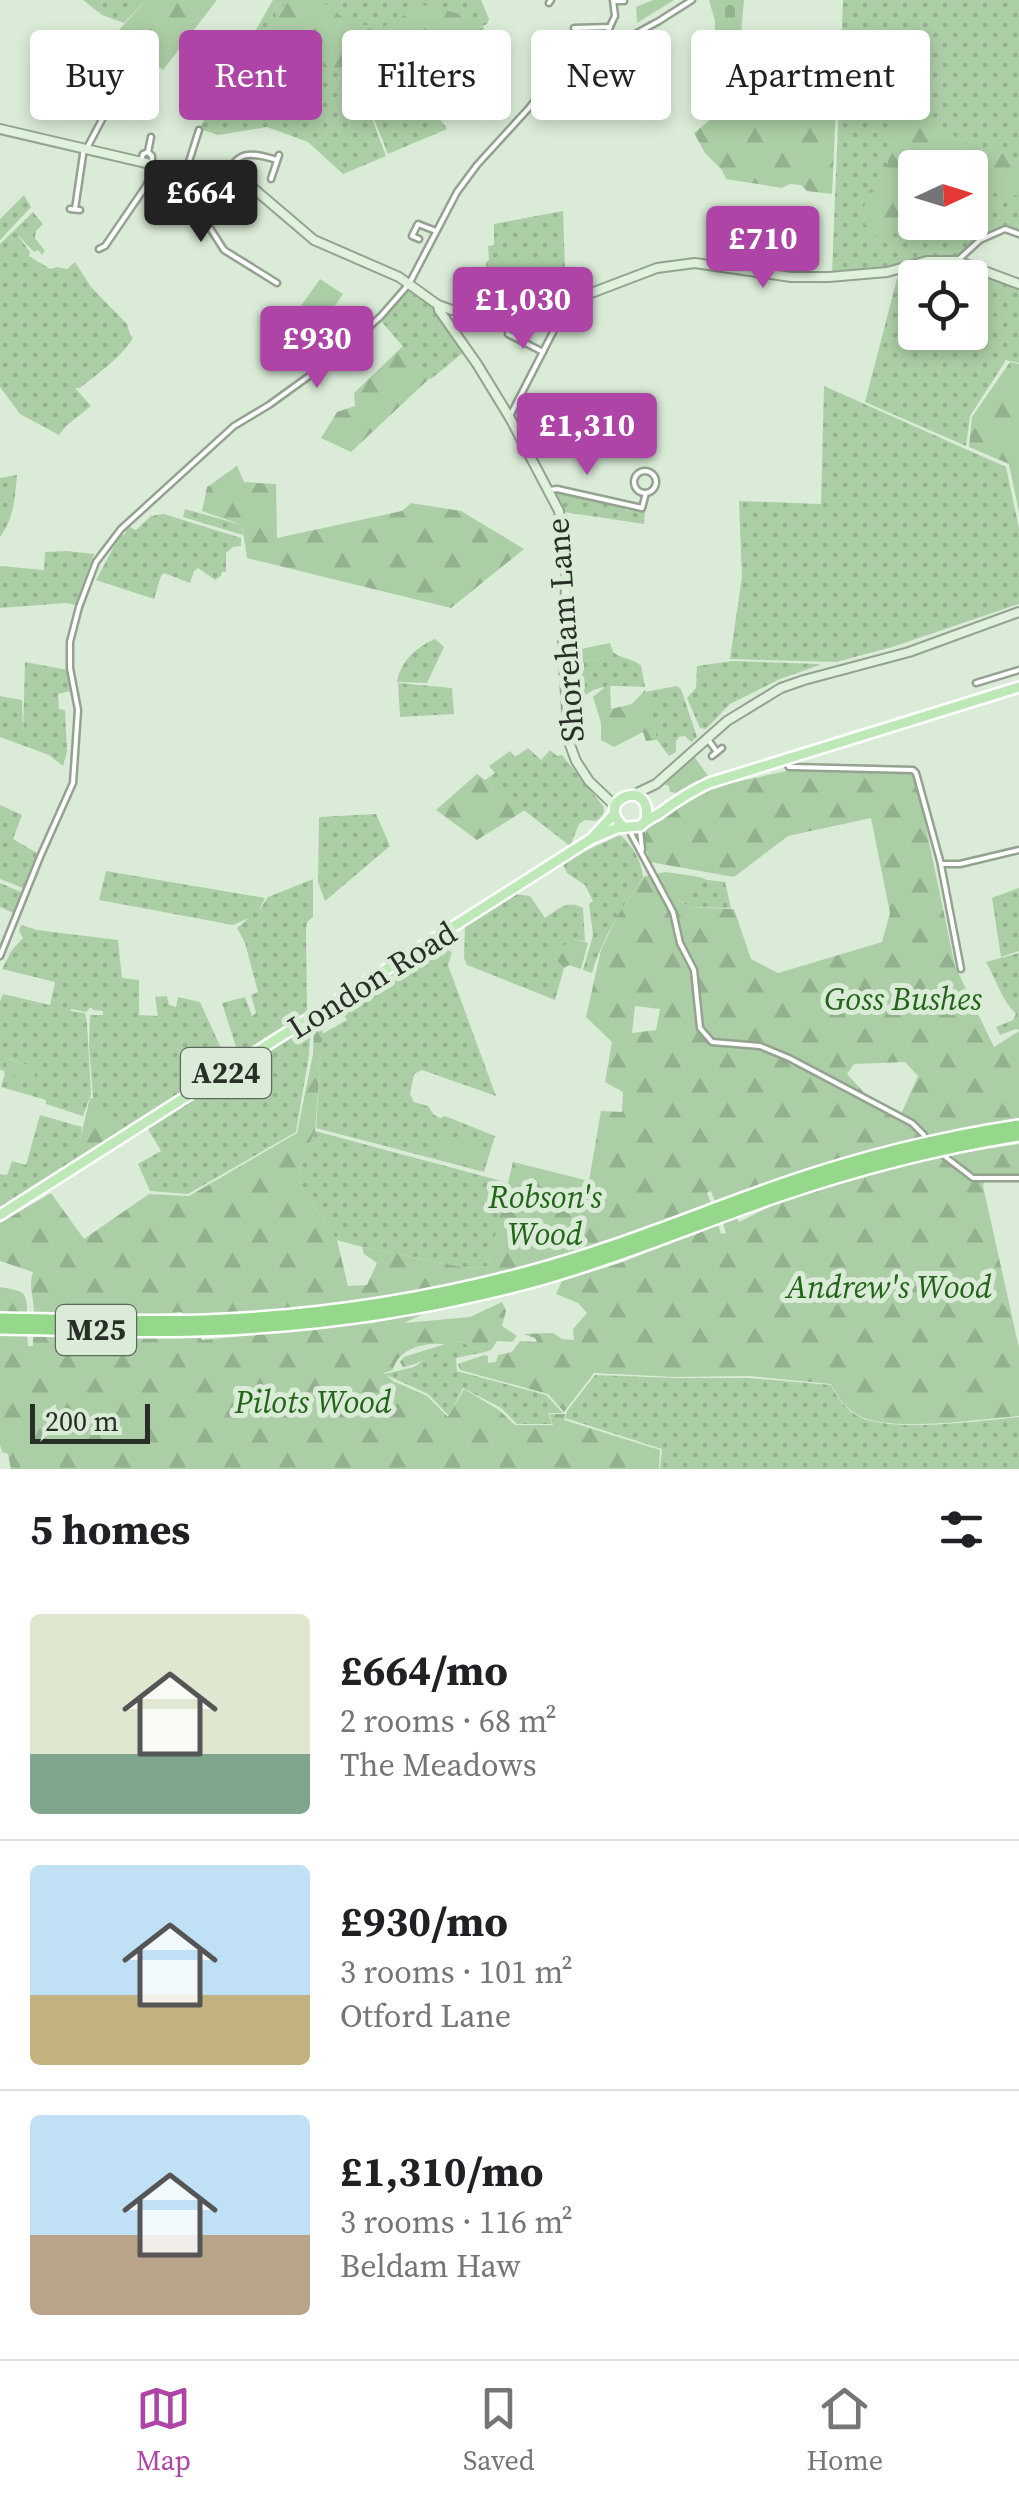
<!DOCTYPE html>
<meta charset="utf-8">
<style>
body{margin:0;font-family:"Source Serif 4",serif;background:#f2f2f2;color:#202124;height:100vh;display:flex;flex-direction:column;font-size:38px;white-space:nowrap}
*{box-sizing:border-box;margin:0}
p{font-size:32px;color:#757577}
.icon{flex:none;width:55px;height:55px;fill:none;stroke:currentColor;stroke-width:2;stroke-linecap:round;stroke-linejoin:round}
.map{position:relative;height:1469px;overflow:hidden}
.details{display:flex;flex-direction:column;background:#fff;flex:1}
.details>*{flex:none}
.banner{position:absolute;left:30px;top:30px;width:960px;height:90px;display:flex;gap:20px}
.needle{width:65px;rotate:86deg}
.fabs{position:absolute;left:898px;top:150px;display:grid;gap:20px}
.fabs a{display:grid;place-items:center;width:90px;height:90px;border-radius:10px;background:#fff;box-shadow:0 5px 15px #0003;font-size:50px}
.scale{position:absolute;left:30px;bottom:25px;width:120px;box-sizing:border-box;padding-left:10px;border:5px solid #282f27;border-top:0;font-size:28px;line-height:35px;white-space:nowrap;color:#282f27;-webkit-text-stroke:8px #daecd7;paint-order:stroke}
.price{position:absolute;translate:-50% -85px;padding:0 22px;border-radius:10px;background:#ad44a6;color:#fff;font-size:32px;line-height:65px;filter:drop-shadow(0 2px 5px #0008)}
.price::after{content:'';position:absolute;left:50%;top:60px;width:30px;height:22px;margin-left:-15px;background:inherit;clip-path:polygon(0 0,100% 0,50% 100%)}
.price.selected{background:#222;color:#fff}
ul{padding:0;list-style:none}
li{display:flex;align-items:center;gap:30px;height:250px;padding:0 30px}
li+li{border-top:2px solid #e0e0e0}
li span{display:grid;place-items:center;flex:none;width:280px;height:200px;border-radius:10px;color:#555}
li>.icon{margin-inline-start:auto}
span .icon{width:120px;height:120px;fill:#fffc;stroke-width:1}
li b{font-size:42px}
h2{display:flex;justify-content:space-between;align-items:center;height:120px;padding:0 30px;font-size:42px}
.tag{padding:0 35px;border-radius:10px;background:#fff;box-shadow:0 5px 15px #0003;font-size:35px;line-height:90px}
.tag.selected{background:#ad44a6;color:#fff}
.dock{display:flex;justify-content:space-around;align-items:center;height:140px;border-top:2px solid #e0e0e0;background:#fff;font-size:28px;color:#757577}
.dock a{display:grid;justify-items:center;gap:5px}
.dock .selected{color:#ad44a6}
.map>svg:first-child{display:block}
</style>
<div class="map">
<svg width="1019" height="1469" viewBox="0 0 1019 1469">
<defs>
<pattern id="green-dots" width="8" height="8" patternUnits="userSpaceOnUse" patternTransform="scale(2.5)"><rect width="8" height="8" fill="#accea6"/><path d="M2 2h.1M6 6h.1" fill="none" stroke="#94b18f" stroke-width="1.8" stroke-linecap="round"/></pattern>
<pattern id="forest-firs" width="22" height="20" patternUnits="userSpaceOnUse" patternTransform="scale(2.5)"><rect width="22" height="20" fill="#accea6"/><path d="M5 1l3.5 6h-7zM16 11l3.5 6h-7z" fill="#94b18f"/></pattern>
<pattern id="cemetery-stones" width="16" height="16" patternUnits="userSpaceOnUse" patternTransform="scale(2.5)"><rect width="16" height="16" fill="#accea6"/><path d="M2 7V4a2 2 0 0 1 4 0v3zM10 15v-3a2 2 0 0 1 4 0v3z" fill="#94b18f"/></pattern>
</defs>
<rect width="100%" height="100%" fill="#daecd7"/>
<g fill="url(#green-dots)" fill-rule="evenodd">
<polygon points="83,0 146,0 124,23 102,15"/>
<polygon points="273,0 481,0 489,19 487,24 480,27 481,47 494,87 426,99 447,129 388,154 370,109 368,108 386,156 343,174 308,142 267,127 219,135 199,129"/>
<path d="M 843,0 L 1019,0 L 1019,231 L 1004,226 L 977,238 L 956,258 L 886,269 L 832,273 ZM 915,168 L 970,168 L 970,222 L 915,222 Z"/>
<polygon points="24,195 31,207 0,240 0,219"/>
<polygon points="563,211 566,301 489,307 486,262 489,260 488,246 494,245 494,224"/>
<path d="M 33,212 L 43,224 L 36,231 L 35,238 L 45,251 L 42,255 L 38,250 L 34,252 L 16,233 L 30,252 L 29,256 L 50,269 L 57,267 L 67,269 L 75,262 L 91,287 L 127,324 L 130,334 L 133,338 C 121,358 98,373 80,388 L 75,388 L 91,406 L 66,426 L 59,435 L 20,414 L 0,387 L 0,244 Z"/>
<path d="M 957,265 L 1019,288 L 1019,363 L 1006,360 L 970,416 L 966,446 L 865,402 L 898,275 L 928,266 ZM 915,278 L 970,278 L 970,332 L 915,332 Z"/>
<polygon points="407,290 434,309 465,351 431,379 381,321"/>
<polygon points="824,386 1006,467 1019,528 1019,604 892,647 836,662 730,659 742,577 739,501 821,504"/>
<path d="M 17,475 C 15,498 14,518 0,537 L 0,478 Z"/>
<polygon points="553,490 622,504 626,510 645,511 644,524 564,512"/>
<polygon points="185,509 242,525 243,535 183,517"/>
<polygon points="164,514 241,538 241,546 233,547 226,553 226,572 222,572 221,576 215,580 198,568 194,571 190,583 164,573 161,576 154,599 96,580 119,537 125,534 126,530 130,527 136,530 151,516"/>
<polygon points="67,551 94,554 76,605 66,603 0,608 0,566 44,570 45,552"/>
<path d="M 435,639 L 444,647 L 427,683 L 397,682 C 400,662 416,647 435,639 Z"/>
<path d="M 613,652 C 622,660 633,657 641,666 L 645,687 C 627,687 600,682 586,695 L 571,697 L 569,663 L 575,660 L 594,661 Z"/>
<polygon points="733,661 818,664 820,665 780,679 730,704 706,729 700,728 687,698 696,688 697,666"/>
<polygon points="25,662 68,670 71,691 58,694 59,709 65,710 67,752 63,766 49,755 0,737 0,696 22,700 23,733"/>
<polygon points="398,683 452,688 454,714 400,717"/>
<polygon points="677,686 681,689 697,737 691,742 685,736 679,737 676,741 676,752 669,756 657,740 645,692"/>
<path d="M 528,748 L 541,760 L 550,750 L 557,756 L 562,755 L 603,806 C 606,813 602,817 596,821 L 585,820 L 579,824 L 570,846 L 485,780 L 495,773 L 489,766 L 510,751 L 515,757 Z"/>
<polygon points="0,805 22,815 13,839 37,853 23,888 0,879"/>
<polygon points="376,814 390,846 325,901 318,882 319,817"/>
<path d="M 620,835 C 632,844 642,862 643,877 C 623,907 602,938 592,973 L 583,970 L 593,935 L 589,904 L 593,901 L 585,885 L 567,873 L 563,864 L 581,853 Z"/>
<polygon points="106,871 265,898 258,912 268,897 313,879 313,917 307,922 306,929 307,1012 248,1054 237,1050 222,1003 245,997 252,1016 256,1013 251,995 258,992 245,943 237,928 249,918 233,925 99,900"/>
<polygon points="700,877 707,880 725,882 731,908 689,907 677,898"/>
<polygon points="0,883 21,892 15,914 0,907"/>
<polygon points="1019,888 1019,951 1001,957 992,898"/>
<path d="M 515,894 L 530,896 L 545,918 C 559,909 567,899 583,908 L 585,941 L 575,940 L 553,957 L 564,968 L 555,1000 L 467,965 L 464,958 L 465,925 Z"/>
<polygon points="21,925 37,930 118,940 122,978 139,980 139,1015 158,1016 155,997 167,996 169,1005 176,1007 178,997 200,1002 220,1046 228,1053 232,1062 115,1136 93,1098 89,1045 90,1015 103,1015 103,1011 93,1010 91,1007 86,1012 71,1009 71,1011 85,1013 87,1023 91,1094 83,1116 46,1104 46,1100 1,1087 5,1073 36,1068 9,1059 5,1071 0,1070 0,1001 3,994 50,1005 55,982 2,969 12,950 23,938 19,931"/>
<polygon points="438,945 452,952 448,965 496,1096 422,1070 414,1074 410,1094 414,1102 428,1106 434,1115 440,1118 445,1116 495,1136 484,1172 316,1128 322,1034 347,1020 339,1008"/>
<path d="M 1019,953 L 1019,1030 L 1016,1029 L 1000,1035 L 996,1027 L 1013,1020 L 1016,1014 C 1001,999 996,979 986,962 Z"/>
<polygon points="311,1024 309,1055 296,1132 188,1194 150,1191 138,1164 161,1151 148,1129"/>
<polygon points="40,1115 82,1127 77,1162 8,1206 0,1208 0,1174 7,1175 12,1161 26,1165"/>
<polygon points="315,1131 509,1183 488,1266 467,1268 362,1247 337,1240 301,1187 299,1168"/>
<polygon points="459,1341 485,1352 456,1358 457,1371 546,1395 563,1413 548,1413 552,1424 517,1424 501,1408 463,1388 449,1416 428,1394 384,1374 414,1367 438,1350"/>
<path d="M 595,1375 L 675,1378 L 749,1378 L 831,1385 C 837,1397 844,1407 856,1415 C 887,1434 981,1421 1019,1417 L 1019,1469 L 660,1469 L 662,1449 L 565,1418 L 567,1411 Z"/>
</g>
<g fill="url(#forest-firs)" fill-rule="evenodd">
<polygon points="146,0 217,0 163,70 119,30"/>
<polygon points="284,0 320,0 349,22 375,27 369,77 331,69 280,24 275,14 284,10"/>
<polygon points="653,0 674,0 637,23 636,7"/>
<polygon points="423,5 476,18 462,35 416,72 375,78 381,28"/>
<path d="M 483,25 L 493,86 L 483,87 C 480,69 473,53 472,36 Z"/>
<polygon points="745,47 809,62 838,65 832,194 807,191 801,185 790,184 782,188 726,179 722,170 705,153 694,133 723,109 740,69"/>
<path d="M 890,87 L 951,134 L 976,150 L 996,144 L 1016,172 L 1019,172 L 1019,196 L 1002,194 L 988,184 L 970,191 L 970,168 L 915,168 L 915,222 L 929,223 L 928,228 L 872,237 L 863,219 L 866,194 C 871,189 880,183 883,177 C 896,152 885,115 890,87 Z"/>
<polygon points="403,346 430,378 351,452 321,438 337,412 355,406 354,393"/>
<polygon points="1010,362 1019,364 1019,512 1009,464 969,447 972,417"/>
<polygon points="237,466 244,482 276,484 277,538 402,511 411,503 461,511 524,549 451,608 247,558 242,525 202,511 207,487"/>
<polygon points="610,643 613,652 594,661 575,660 566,664 566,652"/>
<polygon points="610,683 611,709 632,704 645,690 657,740 646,741 643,732 614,747 601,740 601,723 593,697"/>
<polygon points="694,756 708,776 676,793 670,792 669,786 664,784"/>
<polygon points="914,770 955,966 994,1047 1019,1031 1019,1120 929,1137 914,1120 901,1114 918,1076 905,1062 854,1064 847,1074 869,1098 791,1056 762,1044 714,1040 703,1028 697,969 683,942 675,910 656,874 666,872 700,877 678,899 689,907 734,909 751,959 778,973 882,942 890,913 871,818 788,836 734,877 650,862 643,839 649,824 717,786 787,771"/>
<polygon points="477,774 525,810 477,840 436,810"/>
<path d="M 650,875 L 671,912 L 678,944 L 692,970 L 699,1029 L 709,1042 L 760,1049 L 786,1059 L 911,1126 L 923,1138 L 840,1159 L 715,1202 L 711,1191 L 707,1193 L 712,1205 C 647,1229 581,1253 514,1270 C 407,1299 297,1313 186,1315 L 181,1312 L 148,1315 L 34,1314 C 34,1296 28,1289 33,1272 L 0,1261 L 0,1223 L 51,1193 L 84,1239 L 149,1194 L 189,1196 L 297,1133 L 313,1054 L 314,1025 L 336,1014 L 323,1028 L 315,1131 L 299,1168 L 301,1187 L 337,1240 L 348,1286 L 367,1285 L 377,1263 L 364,1254 L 362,1247 L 467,1268 L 488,1266 L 513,1162 L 589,1181 L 601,1111 L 622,1112 L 623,1092 L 605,1082 L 612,1042 L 586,1017 L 601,950 L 619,913 L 643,877 ZM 635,1006 L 660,1009 L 656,1030 L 632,1033 Z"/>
<polygon points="576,940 588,943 581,969 569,965 564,968 553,957 553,949"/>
<polygon points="90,1098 96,1099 115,1136 77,1162 79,1143"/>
<polygon points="1019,1144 1019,1176 974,1175 953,1161 953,1154"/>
<path d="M 940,1156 L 972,1181 L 985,1180 L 983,1186 L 1019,1348 L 1019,1416 C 981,1419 887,1434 856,1414 C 844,1406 837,1396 831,1384 L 750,1376 L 675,1377 L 594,1373 L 564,1412 L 548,1394 L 460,1370 L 458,1364 L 484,1355 L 488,1356 L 488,1363 L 496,1362 L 498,1355 L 512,1352 L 520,1341 L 537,1342 L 535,1338 L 523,1334 L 553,1333 L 562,1339 L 574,1340 L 573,1329 L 587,1313 L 578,1303 L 556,1294 L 562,1281 L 620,1263 L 718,1224 L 721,1234 L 726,1233 L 723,1223 L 737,1218 L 739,1222 L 773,1205 L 822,1188 Z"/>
<path d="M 0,1287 C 21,1291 28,1289 27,1314 L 0,1313 Z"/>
<path d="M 502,1302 L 506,1311 L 502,1326 L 517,1336 L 512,1342 L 497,1341 L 491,1350 L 485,1352 L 459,1341 C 439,1349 424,1364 403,1367 L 400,1362 L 404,1357 L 445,1344 C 425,1342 398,1348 393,1370 L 384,1373 L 393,1381 L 427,1396 L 448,1417 L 464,1389 L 499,1410 L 515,1425 L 553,1425 L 549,1414 L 565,1414 L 564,1420 L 660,1450 L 659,1469 L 11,1469 L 8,1454 L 2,1452 L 0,1445 L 0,1335 L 27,1335 L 28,1346 L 33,1346 L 33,1337 L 42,1336 L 200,1336 L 202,1340 L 373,1323 L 427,1312 L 404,1323 L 470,1317 Z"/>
</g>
<polygon fill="url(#cemetery-stones)" points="709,0 744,0 741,34 735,43 715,36 715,21"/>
<g fill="#accea6">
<polygon points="552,258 553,296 496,298 495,259"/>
<polygon points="320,279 343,294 318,330 296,313"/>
<polygon points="8,1059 37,1068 33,1082 4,1073"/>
<polygon points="444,1134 489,1149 482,1169 436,1156"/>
</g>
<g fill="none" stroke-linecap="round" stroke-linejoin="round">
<defs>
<g id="street">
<polyline points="614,1 624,1"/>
<polyline points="549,3 551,0"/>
<polyline points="574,28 610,27"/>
<polyline points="608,50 604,39 615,16 613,0"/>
<polyline points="84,61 114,84"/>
<polyline points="87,148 107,110 109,90 138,49"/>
<polyline points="148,152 151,137"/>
<polyline points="141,161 143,154 148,152 152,156 152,163"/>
<polyline points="186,171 199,130"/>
<polyline points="271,179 279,155"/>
<path d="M 226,180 C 235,149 251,152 277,160"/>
<polyline points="227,185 199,211 224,250 277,283"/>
<polyline points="70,209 80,210"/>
<polyline points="75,209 84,148"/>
<polyline points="419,239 412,236 418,224 436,231"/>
<polyline points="99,249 105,246 146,186 154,168"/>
<polyline points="957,261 980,240 1005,229 1019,234"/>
<polyline points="508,334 543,352"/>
<polyline points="511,414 568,303"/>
<circle cx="645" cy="482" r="11"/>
<polyline points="550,490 557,489 642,508 646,493"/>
<polyline points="976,683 1019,670"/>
<polyline points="707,738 717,752"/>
<polyline points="712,756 722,748"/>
<polyline points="785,760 789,767 793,767 913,770 916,773 941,864 960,864 1019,850"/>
<polyline points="628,828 673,912 680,943 694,970 700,1028 712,1042 760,1046 789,1058 912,1123 924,1135"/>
<polyline points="640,829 642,850"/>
<polyline points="941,865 961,969"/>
<polyline points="0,956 40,857 73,783 78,710 70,668 70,642 79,607 96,562 121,529 234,426 269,405 341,353 381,316 409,284 457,192 477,165 529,108 551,80 659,21 692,0"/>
<polyline points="943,1155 973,1178 1019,1178"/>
</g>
<g id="secondary">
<polyline points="0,129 253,188 314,240 399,277 438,305 452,310 565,303 657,268 695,263 791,277 829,277 887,272 927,261 957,261 1019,284"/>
<polyline points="438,305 439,310 477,364 510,418 559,511 567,566 563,647 569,742 576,761 589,781 613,804 614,809"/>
<polyline points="633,795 656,784 727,721 781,688 804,680 909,652 1019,612"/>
</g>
<g id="primary">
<path d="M 624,827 C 591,800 653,776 646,819"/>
<polyline points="593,837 614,814"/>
<path d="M 0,1215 L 591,839 L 617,828 L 640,826 C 647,819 652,818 660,813 C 676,801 691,791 709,783 L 1019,687"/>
</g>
<g id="highway">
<path d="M 0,1319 C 68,1320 136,1323 205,1321 C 313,1317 421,1301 526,1273 C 614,1250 698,1214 784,1184 C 860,1158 939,1138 1019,1126"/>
<path d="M 0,1328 C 66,1329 131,1332 197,1330 C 308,1327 419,1311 526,1283 C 612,1260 693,1225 777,1196 C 856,1169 937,1148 1019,1135"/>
</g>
</defs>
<use href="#street" stroke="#93a390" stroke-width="9"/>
<use href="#secondary" stroke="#93a390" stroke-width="12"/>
<use href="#primary" stroke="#fff" stroke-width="14"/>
<use href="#highway" stroke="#fff" stroke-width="16"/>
<use href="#street" stroke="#fff" stroke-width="4"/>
<use href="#secondary" stroke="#dff3dc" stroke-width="8"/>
<use href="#primary" stroke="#bfe8b9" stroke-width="9"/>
<use href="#highway" stroke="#95d88b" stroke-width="11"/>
</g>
<g text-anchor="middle" stroke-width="10" stroke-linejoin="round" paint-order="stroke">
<g fill="#daecd7" stroke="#5d685c" stroke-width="2.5">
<rect x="181" y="1048" width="90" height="50" rx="8"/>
<rect x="56" y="1305" width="80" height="50" rx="8"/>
</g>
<g font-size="30" font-weight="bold" fill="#282f27">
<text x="226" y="1083">A224</text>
<text x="96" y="1340">M25</text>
</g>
<g font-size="32" fill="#282f27" stroke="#daecd7">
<text transform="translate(565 630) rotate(-94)" y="11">Shoreham Lane</text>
<text transform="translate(372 980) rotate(-32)" y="11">London Road</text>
</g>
<g font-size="32" font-style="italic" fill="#24631a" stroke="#daecd7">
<text x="903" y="1010">Goss Bushes</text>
<text x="545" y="1208">Robson's<tspan x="545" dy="37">Wood</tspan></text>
<text x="889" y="1298">Andrew's Wood</text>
<text x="313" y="1413">Pilots Wood</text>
</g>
</g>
</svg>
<div class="fabs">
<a><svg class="needle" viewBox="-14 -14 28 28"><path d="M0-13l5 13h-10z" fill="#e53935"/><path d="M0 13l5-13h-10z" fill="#757577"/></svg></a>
<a><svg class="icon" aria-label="locate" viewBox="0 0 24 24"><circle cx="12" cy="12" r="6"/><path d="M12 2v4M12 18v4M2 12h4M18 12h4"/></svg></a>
</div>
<div class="scale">200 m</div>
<b class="price selected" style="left:201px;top:245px">£664</b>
<b class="price" style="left:763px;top:291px">£710</b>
<b class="price" style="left:523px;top:352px">£1,030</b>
<b class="price" style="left:317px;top:391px">£930</b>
<b class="price" style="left:587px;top:478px">£1,310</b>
<div class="banner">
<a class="tag">Buy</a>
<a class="tag selected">Rent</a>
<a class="tag">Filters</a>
<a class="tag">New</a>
<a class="tag">Apartment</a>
</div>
</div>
<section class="details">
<h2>5 homes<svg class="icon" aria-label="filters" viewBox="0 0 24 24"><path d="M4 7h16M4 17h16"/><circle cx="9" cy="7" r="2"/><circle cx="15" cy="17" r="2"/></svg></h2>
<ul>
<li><span style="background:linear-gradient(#dfe7d0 70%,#7fa58c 0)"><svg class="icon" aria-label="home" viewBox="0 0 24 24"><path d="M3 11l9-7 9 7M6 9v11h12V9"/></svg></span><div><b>£664/mo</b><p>2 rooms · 68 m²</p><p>The Meadows</p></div></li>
<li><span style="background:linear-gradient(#bfe0f5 65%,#c2b280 0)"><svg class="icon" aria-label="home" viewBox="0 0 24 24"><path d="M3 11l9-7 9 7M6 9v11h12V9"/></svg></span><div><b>£930/mo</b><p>3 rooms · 101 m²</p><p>Otford Lane</p></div></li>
<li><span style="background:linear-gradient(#bfe0f5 60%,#b9a48a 0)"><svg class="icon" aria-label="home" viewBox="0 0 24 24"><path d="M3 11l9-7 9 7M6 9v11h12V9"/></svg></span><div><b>£1,310/mo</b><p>3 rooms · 116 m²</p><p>Beldam Haw</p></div></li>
</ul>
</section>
<nav class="dock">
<a class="selected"><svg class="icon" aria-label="map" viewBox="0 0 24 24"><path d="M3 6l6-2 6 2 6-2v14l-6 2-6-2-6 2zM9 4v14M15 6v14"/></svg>Map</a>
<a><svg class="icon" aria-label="saved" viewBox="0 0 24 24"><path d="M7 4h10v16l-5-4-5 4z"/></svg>Saved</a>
<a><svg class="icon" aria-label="home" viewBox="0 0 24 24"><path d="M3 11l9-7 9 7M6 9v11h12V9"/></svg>Home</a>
</nav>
